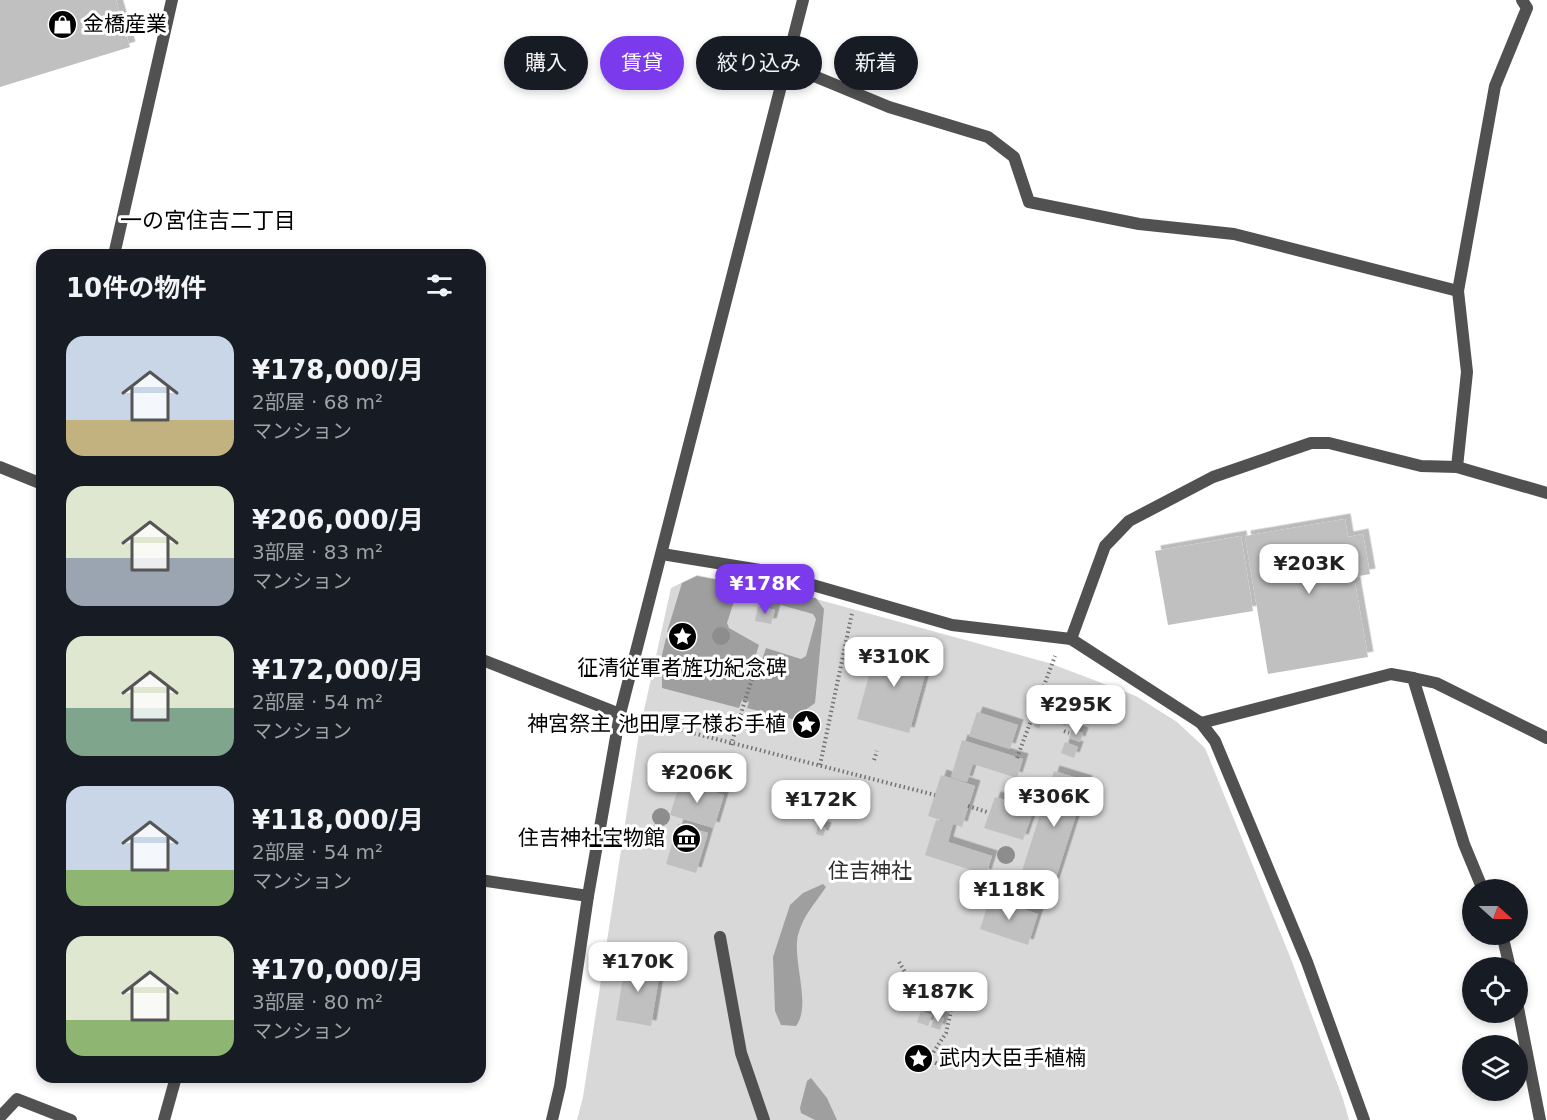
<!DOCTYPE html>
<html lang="ja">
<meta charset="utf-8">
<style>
body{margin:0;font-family:"DejaVu Sans","Noto Sans JP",sans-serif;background:#20242c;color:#f1f3f6;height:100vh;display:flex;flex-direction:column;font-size:22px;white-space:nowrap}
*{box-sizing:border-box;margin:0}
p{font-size:20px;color:#9ea1a6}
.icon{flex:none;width:33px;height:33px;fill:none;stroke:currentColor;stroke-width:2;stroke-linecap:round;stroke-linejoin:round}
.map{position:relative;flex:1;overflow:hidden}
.panel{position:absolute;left:36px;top:249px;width:450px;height:834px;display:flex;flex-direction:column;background:#171b24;border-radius:18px;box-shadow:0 3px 9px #0003}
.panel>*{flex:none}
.banner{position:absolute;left:504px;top:36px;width:570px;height:54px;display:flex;gap:12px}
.needle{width:39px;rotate:111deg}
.controls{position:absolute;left:1462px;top:879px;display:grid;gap:12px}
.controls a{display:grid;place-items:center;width:66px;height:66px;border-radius:50%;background:#171b24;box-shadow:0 3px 9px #0003;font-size:30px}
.price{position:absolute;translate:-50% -51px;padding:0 14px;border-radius:12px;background:#fff;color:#222;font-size:20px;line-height:39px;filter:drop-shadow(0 2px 3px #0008)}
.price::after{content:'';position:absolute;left:50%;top:36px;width:18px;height:14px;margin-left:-9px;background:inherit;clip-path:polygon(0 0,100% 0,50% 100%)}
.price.on{background:#7c3aed;color:#fff}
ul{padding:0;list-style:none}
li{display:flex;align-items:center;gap:18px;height:150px;padding:0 30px}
li span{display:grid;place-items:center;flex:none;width:168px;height:120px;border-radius:18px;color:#555}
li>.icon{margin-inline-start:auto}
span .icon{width:72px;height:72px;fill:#fffc;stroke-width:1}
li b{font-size:26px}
h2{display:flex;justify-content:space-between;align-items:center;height:72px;padding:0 30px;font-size:26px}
.chip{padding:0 21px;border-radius:27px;background:#171b24;box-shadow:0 3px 9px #0003;font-size:21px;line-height:54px}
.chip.on{background:#7c3aed;color:#fff}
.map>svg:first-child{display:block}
</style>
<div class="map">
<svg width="1547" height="1120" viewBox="0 0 1547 1120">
<defs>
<filter id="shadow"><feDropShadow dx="5.5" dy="-5.5" stdDeviation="0" flood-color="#0004"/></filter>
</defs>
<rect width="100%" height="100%" fill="#fff"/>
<polygon fill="#d8d8d8" points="697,575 816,599 1049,663 1136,696 1177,722 1205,748 1291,959 1343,1099 1349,1120 577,1120 583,1097 639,733 671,588"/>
<g fill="#9f9f9f" fill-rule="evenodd">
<path d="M 697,576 L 816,598 L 824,609 L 815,703 L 804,711 L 800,721 L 747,708 L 749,702 L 742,700 L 739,708 L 662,688 L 662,655 L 666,638 L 673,639 L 673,644 L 689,645 L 690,628 L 674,627 L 673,633 L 667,632 L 682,583 ZM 741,594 L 813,614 L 816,619 L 806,656 L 801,659 L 766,648 L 759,669 L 752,667 L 759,645 L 729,628 L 727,623 L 736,595 Z"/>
<path d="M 823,884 L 826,887 C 815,904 803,915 798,935 C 792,961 812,1005 796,1026 L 781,1025 L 775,1011 L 773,957 L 790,905 L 803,893 Z"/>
<polygon points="811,1078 827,1098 837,1120 815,1120 801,1113 800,1108 807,1081"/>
</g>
<g fill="#c0c0c0" filter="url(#shadow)">
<polygon points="0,0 116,0 130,47 0,87"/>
<polygon points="1345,519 1348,537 1363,534 1370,574 1354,577 1368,657 1268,674 1245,536"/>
<polygon points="1241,536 1253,611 1168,625 1155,551"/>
<polygon points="758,606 775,610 771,624 755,621"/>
<polygon points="878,643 930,657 909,733 857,719"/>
<polygon points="1062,691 1077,697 1066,726 1051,720"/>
<polygon points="1086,703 1099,707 1095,718 1082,713"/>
<polygon points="977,712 1018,725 1010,749 969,736"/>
<polygon points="1038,716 1043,718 1039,729 1034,726"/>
<polygon points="1072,729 1083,733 1080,742 1069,738"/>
<polygon points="962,740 1023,759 1017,778 973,764 967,782 951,777"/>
<polygon points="1065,742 1078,747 1074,758 1061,753"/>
<polygon points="1054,771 1087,781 1054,884 1021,874"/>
<polygon points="941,775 975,786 962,827 953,824 948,842 992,856 986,875 925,855 936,820 950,823 928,816"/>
<polygon points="680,782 712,787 711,791 724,795 714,828 670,815"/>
<polygon points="841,794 854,798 849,816 836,812"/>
<polygon points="995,797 1034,809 1023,840 984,828"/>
<polygon points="678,824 708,833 696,873 666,864"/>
<polygon points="818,825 826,828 823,836 816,834"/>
<polygon points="1020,876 1032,879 1023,906 1012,902"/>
<polygon points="994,896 1000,898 999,901 1038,914 1028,945 980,929 990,898 993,899"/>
<polygon points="626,959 661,965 651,1026 616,1020"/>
<polygon points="921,1011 932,1015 928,1026 917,1022"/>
<polygon points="935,1016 944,1018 940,1030 931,1027"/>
</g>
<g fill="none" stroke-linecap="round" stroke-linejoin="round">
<g stroke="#737373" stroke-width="4" stroke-dasharray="1.5 3" stroke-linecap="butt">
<polyline points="642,720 935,795"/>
<polyline points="1064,731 1069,733"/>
<polyline points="731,745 756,666"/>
<polyline points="1017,758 1055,656"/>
<polyline points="874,760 877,751"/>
<polyline points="820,765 852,613"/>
<polyline points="968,806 987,812"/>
<polyline points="899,962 908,977 920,980 936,977"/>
<polyline points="931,1056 946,1033 951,1011"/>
<polyline points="931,1061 943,1066"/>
</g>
<g stroke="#515151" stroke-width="12">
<polyline points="785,64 889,107 988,137 1014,157 1029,202 1139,224 1234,234 1458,291"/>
<polyline points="1457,467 1467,372 1458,291 1495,86 1527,8 1522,0"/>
<polyline points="662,554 760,570 952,625 1071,639 1201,723 1215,741 1307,962 1364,1120"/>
<polyline points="1071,639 1105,546 1129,521 1213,477 1311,443 1329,443 1421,466 1457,467 1547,493"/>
<polyline points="1413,678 1436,683 1547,738"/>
<polyline points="1201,723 1391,674 1413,678 1464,844 1483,890"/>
<polyline points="480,880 588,896"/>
<polyline points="1502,934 1510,968"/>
<polyline points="720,937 741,1053 764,1120"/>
<polyline points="1518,1008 1540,1120"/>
<polyline points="0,1117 17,1099 71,1120"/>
<polyline points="164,1120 176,1077"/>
</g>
<g stroke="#515151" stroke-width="12">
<polyline points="114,255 172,0"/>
<polyline points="0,467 42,484"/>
<polyline points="480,659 620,714"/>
<polyline points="552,1120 560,1086 588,896 620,714 803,0"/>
</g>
</g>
<g fill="#8d8d8d">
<circle cx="721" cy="636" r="9"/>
<circle cx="803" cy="727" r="9"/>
<circle cx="1029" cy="796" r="9"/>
<circle cx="661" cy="817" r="9"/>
<circle cx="1006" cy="855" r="9"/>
<circle cx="916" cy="1057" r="9"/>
</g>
<defs>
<symbol id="shop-disc" viewBox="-11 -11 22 22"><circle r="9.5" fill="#000" stroke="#fff"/><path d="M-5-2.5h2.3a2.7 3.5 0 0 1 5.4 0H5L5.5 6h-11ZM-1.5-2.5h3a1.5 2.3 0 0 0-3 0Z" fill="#fff"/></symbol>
<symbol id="sight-disc" viewBox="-11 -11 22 22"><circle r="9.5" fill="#000" stroke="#fff"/><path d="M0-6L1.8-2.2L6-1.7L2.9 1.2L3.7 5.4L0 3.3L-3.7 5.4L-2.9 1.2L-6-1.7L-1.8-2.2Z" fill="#fff"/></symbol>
<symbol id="museum-disc" viewBox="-11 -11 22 22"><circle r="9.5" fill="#000" stroke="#fff"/><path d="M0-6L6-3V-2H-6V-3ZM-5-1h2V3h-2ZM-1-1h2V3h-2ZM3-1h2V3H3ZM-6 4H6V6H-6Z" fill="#fff"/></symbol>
</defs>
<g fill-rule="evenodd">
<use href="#shop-disc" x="46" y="8" width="33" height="33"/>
<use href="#sight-disc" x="666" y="620" width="33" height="33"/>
<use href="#sight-disc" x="790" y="708" width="33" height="33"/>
<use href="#museum-disc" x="670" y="822" width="33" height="33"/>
<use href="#sight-disc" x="902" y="1042" width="33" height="33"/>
</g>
<g text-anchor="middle" stroke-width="6" stroke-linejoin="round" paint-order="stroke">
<g font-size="21" fill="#000" stroke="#fff" text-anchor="start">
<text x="83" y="31">金橋産業</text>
<text x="682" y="675" text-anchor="middle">征清従軍者旌功紀念碑</text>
<text x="786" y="731" text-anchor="end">神宮祭主 池田厚子様お手植</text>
<text x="665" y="845" text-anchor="end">住吉神社宝物館</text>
<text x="939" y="1065">武内大臣手植楠</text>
</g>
<g font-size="21" fill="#2f2f2f" stroke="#fff">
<text x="870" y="878">住吉神社</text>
</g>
<g font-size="22" fill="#000" stroke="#fff">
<text x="208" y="228">一の宮住吉二丁目</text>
</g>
</g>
</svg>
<div class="controls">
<a><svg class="needle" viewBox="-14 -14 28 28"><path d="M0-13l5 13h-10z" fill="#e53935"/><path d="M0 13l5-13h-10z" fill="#9ea1a6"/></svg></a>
<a><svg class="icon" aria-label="locate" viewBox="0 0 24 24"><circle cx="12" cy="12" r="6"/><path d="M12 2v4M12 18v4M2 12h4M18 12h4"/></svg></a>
<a><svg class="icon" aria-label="layers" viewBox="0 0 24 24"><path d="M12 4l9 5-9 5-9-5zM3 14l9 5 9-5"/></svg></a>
</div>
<b class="price" style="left:1309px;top:595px">¥203K</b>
<b class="price on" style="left:765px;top:615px">¥178K</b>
<b class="price" style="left:894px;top:688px">¥310K</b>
<b class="price" style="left:1076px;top:736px">¥295K</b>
<b class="price" style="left:697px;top:804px">¥206K</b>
<b class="price" style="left:1054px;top:828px">¥306K</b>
<b class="price" style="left:821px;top:831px">¥172K</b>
<b class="price" style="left:1009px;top:921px">¥118K</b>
<b class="price" style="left:638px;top:993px">¥170K</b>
<b class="price" style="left:938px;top:1023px">¥187K</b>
<div class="banner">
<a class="chip">購入</a>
<a class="chip on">賃貸</a>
<a class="chip">絞り込み</a>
<a class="chip">新着</a>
</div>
<section class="panel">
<h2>10件の物件<svg class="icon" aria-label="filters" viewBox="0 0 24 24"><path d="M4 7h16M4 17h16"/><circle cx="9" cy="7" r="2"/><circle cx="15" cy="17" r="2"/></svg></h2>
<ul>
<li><span style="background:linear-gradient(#c9d6e8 70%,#c2b280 0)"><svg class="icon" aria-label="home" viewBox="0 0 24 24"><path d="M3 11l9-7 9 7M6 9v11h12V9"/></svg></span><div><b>¥178,000/月</b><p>2部屋 · 68 m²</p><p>マンション</p></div></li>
<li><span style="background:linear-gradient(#dfe7d0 60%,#9aa5b1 0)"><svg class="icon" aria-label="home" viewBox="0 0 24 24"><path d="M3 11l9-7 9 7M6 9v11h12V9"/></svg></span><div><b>¥206,000/月</b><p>3部屋 · 83 m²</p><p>マンション</p></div></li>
<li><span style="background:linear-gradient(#dfe7d0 60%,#7fa58c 0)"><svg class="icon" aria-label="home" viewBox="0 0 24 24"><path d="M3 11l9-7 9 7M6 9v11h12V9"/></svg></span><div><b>¥172,000/月</b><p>2部屋 · 54 m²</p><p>マンション</p></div></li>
<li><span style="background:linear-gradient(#c9d6e8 70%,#8fb573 0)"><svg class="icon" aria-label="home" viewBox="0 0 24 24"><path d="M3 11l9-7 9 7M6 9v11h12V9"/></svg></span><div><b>¥118,000/月</b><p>2部屋 · 54 m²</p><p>マンション</p></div></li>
<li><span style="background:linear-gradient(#dfe7d0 70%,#8fb573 0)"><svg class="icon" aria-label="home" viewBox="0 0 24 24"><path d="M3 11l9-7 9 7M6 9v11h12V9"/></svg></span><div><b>¥170,000/月</b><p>3部屋 · 80 m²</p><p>マンション</p></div></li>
</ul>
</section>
</div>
